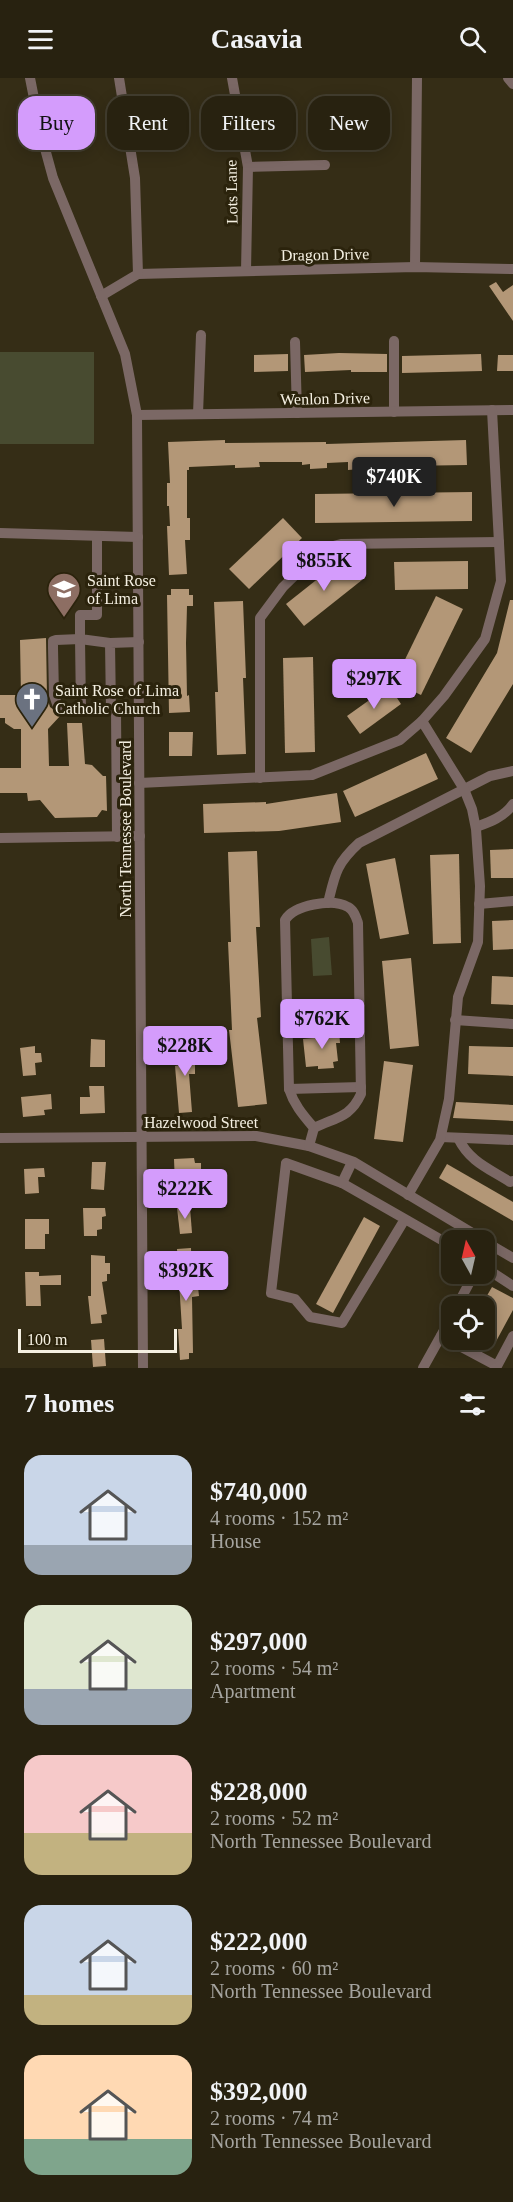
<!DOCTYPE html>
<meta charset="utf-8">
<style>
body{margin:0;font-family:"Times New Roman",serif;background:#342f1e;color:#f1f3f6;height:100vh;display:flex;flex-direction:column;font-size:22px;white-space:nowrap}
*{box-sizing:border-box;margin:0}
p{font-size:20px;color:#a5a49f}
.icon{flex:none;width:33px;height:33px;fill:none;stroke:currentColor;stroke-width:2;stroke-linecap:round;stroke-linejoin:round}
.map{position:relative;height:1290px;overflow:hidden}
.side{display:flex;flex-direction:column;background:#282210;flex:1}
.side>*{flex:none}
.banner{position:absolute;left:18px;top:18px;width:477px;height:54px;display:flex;gap:12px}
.needle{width:39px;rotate:352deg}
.buttons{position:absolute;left:441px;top:1152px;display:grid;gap:12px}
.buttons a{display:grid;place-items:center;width:54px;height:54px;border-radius:12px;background:#282210;box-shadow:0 3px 15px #0003,0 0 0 2px #443f30;font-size:30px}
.scale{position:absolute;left:18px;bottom:15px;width:159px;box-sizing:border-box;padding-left:6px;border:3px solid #f5f0e2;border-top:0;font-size:16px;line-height:21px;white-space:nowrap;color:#f5f0e2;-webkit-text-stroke:4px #2b230c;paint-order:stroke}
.price{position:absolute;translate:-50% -51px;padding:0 14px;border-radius:6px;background:#d49cfc;color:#111;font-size:20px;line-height:39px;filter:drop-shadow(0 2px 3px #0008)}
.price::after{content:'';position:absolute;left:50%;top:36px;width:18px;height:14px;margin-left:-9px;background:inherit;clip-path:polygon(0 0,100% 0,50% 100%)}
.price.selected{background:#222;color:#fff}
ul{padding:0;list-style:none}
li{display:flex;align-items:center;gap:18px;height:150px;padding:0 24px}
li span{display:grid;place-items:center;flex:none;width:168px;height:120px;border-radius:18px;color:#555}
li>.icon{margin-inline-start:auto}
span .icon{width:72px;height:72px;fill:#fffc;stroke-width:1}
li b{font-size:26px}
h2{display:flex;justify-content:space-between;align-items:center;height:72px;padding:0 24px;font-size:26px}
.chip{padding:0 21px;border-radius:18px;background:#282210;box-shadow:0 3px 15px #0003,0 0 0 2px #443f30;font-size:21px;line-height:54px}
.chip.selected{background:#d49cfc;color:#111}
header{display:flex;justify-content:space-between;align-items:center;height:78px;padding:0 24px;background:#282210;font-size:27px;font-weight:700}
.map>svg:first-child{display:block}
</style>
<header><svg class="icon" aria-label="menu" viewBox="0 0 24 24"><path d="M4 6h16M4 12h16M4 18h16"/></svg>Casavia<svg class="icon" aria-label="search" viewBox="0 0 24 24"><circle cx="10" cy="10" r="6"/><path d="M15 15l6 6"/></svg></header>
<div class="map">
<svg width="513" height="1290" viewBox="0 0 513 1290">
<rect width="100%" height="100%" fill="#352d16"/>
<g fill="#484b30">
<rect x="0" y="274" width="94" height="92"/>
<polygon points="329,859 332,897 313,898 311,861"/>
</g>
<g fill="#b39777">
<polygon points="496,204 503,214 513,207 513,243 489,208"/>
<polygon points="339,275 387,276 387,294 351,294 351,292 305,294 304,277"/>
<polygon points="288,276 288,293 254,294 254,277"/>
<polygon points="481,276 482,293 402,295 402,278"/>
<polygon points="498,277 513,277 513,293 497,293"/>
<polygon points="225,362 225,365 326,364 326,366 466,362 467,387 404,388 404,382 386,383 387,387 361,387 361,391 348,392 348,384 327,385 327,390 310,391 310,386 302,387 302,384 259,384 260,389 235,390 235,387 189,389 189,392 187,392 187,440 190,440 190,462 185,462 187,496 169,497 167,448 170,448 169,428 167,428 167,405 170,405 168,364"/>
<polygon points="472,414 472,443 315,445 315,416"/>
<polygon points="283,440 302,460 249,511 229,491"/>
<polygon points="344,480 362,502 304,548 286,526"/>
<polygon points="468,483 468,511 395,512 394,484"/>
<polygon points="171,511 189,511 189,517 193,517 193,528 187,528 186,565 187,618 189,617 190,634 169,635 167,517 171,517"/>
<polygon points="436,518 463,531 421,617 394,604"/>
<polygon points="510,522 513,522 513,606 471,675 446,660 497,575"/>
<polygon points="243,523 246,600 243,600 246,676 217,677 215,614 218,614 214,524"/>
<polygon points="46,560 47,619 50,629 61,637 48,651 49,688 69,688 67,645 82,645 85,686 92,687 103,698 106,698 107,733 102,732 97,739 55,740 40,722 28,723 27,715 0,715 0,690 21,690 21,651 14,651 5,645 5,640 0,640 0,617 21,617 20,562"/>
<polygon points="313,579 315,674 285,675 283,580"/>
<polygon points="389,608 401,626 360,656 347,638"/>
<polygon points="169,654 193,654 192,678 169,678"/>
<polygon points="426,675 438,701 355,739 343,713"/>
<polygon points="337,715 341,744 279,753 204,755 203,726 266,724 266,726"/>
<polygon points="513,771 513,800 491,800 490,772"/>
<polygon points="257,773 260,849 256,849 261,939 257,940 267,1026 238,1029 229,952 232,952 228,864 231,864 228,774"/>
<polygon points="459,776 461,865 433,866 430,777"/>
<polygon points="395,780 409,856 380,861 366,786"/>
<polygon points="513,842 513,871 493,872 492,843"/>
<polygon points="411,880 419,968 390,971 382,883"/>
<polygon points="492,898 513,899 513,927 491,926"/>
<polygon points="339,952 340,965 336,965 338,983 333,984 334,990 318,991 318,988 306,989 303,961 326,959 325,953"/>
<polygon points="91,961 105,962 105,989 90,989"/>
<polygon points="179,967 195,967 195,996 189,996 192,1034 179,1035 175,988 180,987"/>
<polygon points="35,968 35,975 41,975 42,984 35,985 36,997 23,998 20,970"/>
<polygon points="469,968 513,969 513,998 468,996"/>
<polygon points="384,983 413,987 403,1064 374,1061"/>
<polygon points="89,1008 104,1008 105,1035 80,1036 80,1019 90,1019"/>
<polygon points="51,1016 52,1031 44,1032 45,1037 23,1039 21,1019"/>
<polygon points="456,1024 513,1027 513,1043 453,1040"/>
<polygon points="194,1080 195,1085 201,1085 201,1102 194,1103 194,1106 175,1107 174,1081"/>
<polygon points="92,1084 106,1084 104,1112 91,1111"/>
<polygon points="447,1086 513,1124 513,1143 439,1100"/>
<polygon points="44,1090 45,1099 38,1099 39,1115 25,1116 24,1091"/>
<polygon points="190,1129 192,1155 180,1156 177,1130"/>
<polygon points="83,1130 105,1130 106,1138 102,1139 102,1151 97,1152 97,1158 84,1158"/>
<polygon points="364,1139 380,1148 333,1235 316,1226"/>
<polygon points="25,1141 49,1141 49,1156 45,1156 45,1171 25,1171"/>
<polygon points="191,1170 192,1210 198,1209 199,1218 192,1219 193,1275 189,1275 189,1281 180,1282 178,1251 182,1251 177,1171"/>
<polygon points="91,1177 105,1178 105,1185 110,1185 110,1196 107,1196 107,1203 102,1204 107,1236 101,1237 102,1245 91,1246 88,1218 91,1218"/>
<polygon points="25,1194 39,1194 39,1198 61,1197 61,1207 40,1207 41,1228 26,1228"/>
<polygon points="492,1209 513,1220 513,1232 493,1269 484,1265 484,1228 481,1228"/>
<polygon points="104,1261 106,1288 93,1289 91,1262"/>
</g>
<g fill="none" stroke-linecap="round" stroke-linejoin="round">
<g stroke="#7b6865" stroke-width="10">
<polyline points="30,0 41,56 53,100 125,276 137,337 143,1290"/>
<polyline points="232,0 248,89 246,193"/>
<polyline points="508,0 513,6"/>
<polyline points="248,89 325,87"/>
<polyline points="415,189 417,0"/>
<polyline points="138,196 415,189 513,191"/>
<polyline points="101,218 138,196 135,100 119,0"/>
<polyline points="295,264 297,335"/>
<polyline points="394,334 394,263"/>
<polyline points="198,336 201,257"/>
<polyline points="137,337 513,332"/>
<polyline points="0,455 138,459"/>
<polyline points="97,458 97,537 80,537 80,561 110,565"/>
<polyline points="81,632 80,561 56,562 53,563 53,570 54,617 57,626 67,632 111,632"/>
<polyline points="116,632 117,759"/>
<polyline points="139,633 111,632 110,565 139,564"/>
<polyline points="260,700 260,540 283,509 322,471 341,466 499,464"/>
<polyline points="139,705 312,697 400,662 422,643 444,618 485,561 501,503 492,332"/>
<path d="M 476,749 C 490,744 504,739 513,726"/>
<polyline points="0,760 140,758"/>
<path d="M 328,825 C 335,796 336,786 359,765 L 490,698 L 513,693"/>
<polyline points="479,826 513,823"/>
<polyline points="455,942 513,946"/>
<polyline points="289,1011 361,1009"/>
<polyline points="441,1059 513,1062"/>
<polyline points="0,1060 256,1058 309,1068 354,1084 484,1162"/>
<path d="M 458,1060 C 470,1084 488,1090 510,1104 L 513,1103"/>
<path d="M 309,1068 L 314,1050 C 336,1039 350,1040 361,1016 L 358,845 C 356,839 354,832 348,829 C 332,820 294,827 285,842 L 289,1011 C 294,1027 304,1038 314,1050"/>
<polyline points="342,1105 352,1084"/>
<polyline points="408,1117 440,1062 449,1021 458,919 478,864 480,808 476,751 472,731 464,711 422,643"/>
<polyline points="405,1141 342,1105 286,1085 271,1215 295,1221 310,1239 342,1245 405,1141 452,1168"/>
<polyline points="484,1163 513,1180"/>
<polyline points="484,1189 513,1208"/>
<polyline points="457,1228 474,1196"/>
<polyline points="441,1258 497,1288 513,1258"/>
<polyline points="423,1290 452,1238"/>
</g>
</g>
<defs>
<symbol id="school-pin" viewBox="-11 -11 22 30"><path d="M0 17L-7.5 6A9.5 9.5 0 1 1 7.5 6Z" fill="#8d6e63" stroke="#2b230c"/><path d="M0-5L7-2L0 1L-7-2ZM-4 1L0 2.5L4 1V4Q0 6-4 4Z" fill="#fff"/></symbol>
<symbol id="church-pin" viewBox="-11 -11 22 30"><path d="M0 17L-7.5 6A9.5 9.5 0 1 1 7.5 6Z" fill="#6b7280" stroke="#2b230c"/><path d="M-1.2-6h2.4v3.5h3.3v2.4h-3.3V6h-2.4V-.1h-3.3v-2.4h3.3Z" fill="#fff"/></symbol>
</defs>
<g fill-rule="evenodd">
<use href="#school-pin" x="45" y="492" width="38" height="52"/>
<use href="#church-pin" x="13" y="602" width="38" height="52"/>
</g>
<g text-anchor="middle" stroke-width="6" stroke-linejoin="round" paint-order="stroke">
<g font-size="16" fill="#f5f0e2" stroke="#2b230c">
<text transform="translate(231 114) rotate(-91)" y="6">Lots Lane</text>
<text transform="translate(325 176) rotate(-1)" y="6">Dragon Drive</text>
<text transform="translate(325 320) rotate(-1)" y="6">Wenlon Drive</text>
<text transform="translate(125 751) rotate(-90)" y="6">North Tennessee Boulevard</text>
<text x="201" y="1050">Hazelwood Street</text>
</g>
<g font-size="16" fill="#f5f0e2" stroke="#2b230c" text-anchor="start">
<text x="87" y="508">Saint Rose<tspan x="87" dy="18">of Lima</tspan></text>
<text x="55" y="618">Saint Rose of Lima<tspan x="55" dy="18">Catholic Church</tspan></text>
</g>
</g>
</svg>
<div class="buttons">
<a><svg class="needle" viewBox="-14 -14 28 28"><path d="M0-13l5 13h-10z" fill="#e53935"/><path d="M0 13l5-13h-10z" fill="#a5a49f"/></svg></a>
<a><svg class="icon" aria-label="locate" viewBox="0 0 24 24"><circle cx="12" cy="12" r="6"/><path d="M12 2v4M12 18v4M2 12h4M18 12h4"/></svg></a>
</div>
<div class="scale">100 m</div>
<b class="price selected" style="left:394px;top:430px">$740K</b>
<b class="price" style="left:324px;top:514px">$855K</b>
<b class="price" style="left:374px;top:632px">$297K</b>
<b class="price" style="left:322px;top:972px">$762K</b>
<b class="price" style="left:185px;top:999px">$228K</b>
<b class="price" style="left:185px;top:1142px">$222K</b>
<b class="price" style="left:186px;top:1224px">$392K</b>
<div class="banner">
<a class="chip selected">Buy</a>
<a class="chip">Rent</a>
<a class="chip">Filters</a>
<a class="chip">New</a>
</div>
</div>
<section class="side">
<h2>7 homes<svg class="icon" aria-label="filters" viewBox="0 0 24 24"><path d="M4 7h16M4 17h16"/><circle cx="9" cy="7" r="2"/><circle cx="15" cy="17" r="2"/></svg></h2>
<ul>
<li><span style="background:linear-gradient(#c9d6e8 75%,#9aa5b1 0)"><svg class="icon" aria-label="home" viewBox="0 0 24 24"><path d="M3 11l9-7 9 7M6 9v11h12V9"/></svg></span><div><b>$740,000</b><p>4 rooms · 152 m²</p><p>House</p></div></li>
<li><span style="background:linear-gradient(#dfe7d0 70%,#9aa5b1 0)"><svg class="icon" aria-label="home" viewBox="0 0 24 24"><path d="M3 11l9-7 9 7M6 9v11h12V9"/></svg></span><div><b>$297,000</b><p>2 rooms · 54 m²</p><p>Apartment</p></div></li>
<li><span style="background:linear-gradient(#f6c9c9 65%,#c2b280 0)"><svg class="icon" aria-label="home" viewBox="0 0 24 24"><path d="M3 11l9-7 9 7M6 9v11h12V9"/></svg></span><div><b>$228,000</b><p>2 rooms · 52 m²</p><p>North Tennessee Boulevard</p></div></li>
<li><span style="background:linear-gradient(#c9d6e8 75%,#c2b280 0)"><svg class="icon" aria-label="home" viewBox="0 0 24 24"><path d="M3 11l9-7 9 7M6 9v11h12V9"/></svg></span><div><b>$222,000</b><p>2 rooms · 60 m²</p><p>North Tennessee Boulevard</p></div></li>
<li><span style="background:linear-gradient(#ffd9b3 70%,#7fa58c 0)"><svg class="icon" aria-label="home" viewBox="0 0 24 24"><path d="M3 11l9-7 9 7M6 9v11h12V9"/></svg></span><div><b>$392,000</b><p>2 rooms · 74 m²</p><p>North Tennessee Boulevard</p></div></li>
</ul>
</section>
